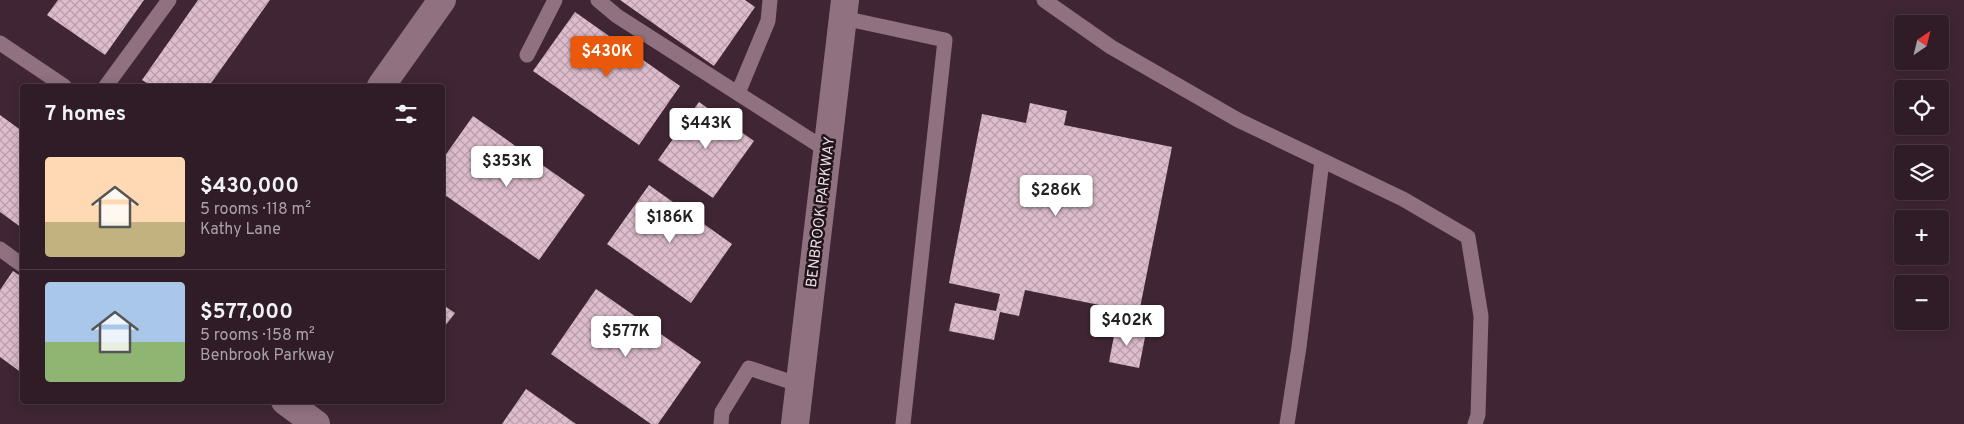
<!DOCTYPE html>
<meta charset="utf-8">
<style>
body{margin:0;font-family:Overpass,sans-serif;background:#38252f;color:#f1f3f6;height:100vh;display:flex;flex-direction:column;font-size:19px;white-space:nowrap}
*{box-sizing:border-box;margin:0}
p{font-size:16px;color:#a8a1a7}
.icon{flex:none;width:28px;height:28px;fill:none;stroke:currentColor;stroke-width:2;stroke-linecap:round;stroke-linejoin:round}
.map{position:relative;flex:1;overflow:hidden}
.side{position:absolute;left:20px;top:84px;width:425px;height:320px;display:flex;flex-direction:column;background:#301c27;border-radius:5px;box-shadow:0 2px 12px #0003,0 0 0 1px #4b3a44}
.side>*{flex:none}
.needle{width:32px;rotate:35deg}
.buttons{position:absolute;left:1894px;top:15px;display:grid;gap:10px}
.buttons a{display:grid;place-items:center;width:55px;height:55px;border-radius:5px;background:#301c27;box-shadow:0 2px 12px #0003,0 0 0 1px #4b3a44;font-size:25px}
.price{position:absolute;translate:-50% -42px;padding:0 11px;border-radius:5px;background:#fff;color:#222;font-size:16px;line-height:32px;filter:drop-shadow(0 1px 2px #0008)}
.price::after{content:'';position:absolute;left:50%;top:30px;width:15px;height:11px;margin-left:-8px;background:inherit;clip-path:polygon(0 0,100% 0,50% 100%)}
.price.current{background:#ea580c;color:#fff}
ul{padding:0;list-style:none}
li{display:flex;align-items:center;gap:15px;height:125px;padding:0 25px}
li+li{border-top:1px solid #4b3a44}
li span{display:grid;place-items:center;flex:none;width:140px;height:100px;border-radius:5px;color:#555}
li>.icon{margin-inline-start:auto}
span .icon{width:60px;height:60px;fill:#fffc;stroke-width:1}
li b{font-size:21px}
h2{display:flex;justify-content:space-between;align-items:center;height:60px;padding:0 25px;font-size:21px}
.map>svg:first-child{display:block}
</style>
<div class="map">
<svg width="1964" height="424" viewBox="0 0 1964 424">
<defs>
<pattern id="building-cross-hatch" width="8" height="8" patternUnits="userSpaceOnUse" patternTransform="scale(1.25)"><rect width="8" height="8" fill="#ddbccc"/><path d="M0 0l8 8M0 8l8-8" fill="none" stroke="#b89eaa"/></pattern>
</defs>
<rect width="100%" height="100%" fill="#402634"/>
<g fill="url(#building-cross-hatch)">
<polygon points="58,0 144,0 105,55 47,15"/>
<polygon points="198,0 270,0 209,86 152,86 142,80"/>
<polygon points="620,0 745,0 755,7 714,66"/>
<polygon points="575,12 680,86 639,145 533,71"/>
<polygon points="699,102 754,141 713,198 658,160"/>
<polygon points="1030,103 1067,111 1064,125 1172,147 1139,313 1025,290 1019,316 1000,312 994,340 949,331 955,303 996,311 1000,294 949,283 982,114 1026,123"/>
<polygon points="0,115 22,131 22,228 0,212"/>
<polygon points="473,116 585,195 539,260 442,193 442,160"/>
<polygon points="649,185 732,244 691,303 607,244"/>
<polygon points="13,271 22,277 22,373 0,357 0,290"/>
<polygon points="596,289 701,362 658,424 651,424 551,354"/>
<polygon points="442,304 455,313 442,330"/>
<polygon points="1116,325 1146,332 1139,368 1109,362"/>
<polygon points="526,389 576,424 502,424"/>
</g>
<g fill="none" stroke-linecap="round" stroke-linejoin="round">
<g stroke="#8f7180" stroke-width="15">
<polyline points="598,0 617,16 828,151"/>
<polyline points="1044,0 1111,47 1238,120 1403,199 1468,237 1481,316 1478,415 1475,424"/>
<polyline points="843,18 945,40 903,424"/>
<polyline points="0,43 64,86"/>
<polyline points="527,55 555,0"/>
<polyline points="106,86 169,0"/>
<polyline points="738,93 768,21 770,0"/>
<polyline points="0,249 22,265"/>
<polyline points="721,424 722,412 749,368 800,385"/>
<polyline points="1287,424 1299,347 1322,161"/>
</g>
<g stroke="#8f7180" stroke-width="28">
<polyline points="381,86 442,0"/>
<polyline points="285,401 316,424"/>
<polyline points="795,424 845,0"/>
</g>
</g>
<g text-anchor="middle" stroke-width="5" stroke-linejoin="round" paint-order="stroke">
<g font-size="15" fill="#ecdbe3" stroke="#1f141a">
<text transform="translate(820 212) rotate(-83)" y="5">BENBROOK PARKWAY</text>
</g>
</g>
</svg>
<div class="buttons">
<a><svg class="needle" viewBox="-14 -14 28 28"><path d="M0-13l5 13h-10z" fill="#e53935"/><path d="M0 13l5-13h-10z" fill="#a8a1a7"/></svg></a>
<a><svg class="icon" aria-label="locate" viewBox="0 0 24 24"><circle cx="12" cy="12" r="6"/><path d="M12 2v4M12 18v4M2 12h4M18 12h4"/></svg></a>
<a><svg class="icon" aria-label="layers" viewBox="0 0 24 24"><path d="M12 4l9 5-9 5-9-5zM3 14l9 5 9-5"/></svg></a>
<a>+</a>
<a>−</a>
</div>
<b class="price current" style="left:607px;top:78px">$430K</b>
<b class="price" style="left:706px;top:150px">$443K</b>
<b class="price" style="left:507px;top:188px">$353K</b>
<b class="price" style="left:1056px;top:217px">$286K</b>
<b class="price" style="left:670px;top:244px">$186K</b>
<b class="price" style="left:1127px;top:347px">$402K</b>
<b class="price" style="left:626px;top:358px">$577K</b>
<section class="side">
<h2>7 homes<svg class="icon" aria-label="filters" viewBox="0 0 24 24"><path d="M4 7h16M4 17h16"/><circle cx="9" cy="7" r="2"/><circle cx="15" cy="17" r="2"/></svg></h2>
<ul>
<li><span style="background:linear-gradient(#ffd9b3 65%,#c2b280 0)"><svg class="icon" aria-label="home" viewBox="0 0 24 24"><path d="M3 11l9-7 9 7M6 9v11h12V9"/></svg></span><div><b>$430,000</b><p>5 rooms · 118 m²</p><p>Kathy Lane</p></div></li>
<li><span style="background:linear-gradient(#a9c7e8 60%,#8fb573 0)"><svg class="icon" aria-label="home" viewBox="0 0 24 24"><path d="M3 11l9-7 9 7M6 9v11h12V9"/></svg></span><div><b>$577,000</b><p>5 rooms · 158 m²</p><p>Benbrook Parkway</p></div></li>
</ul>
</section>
</div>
